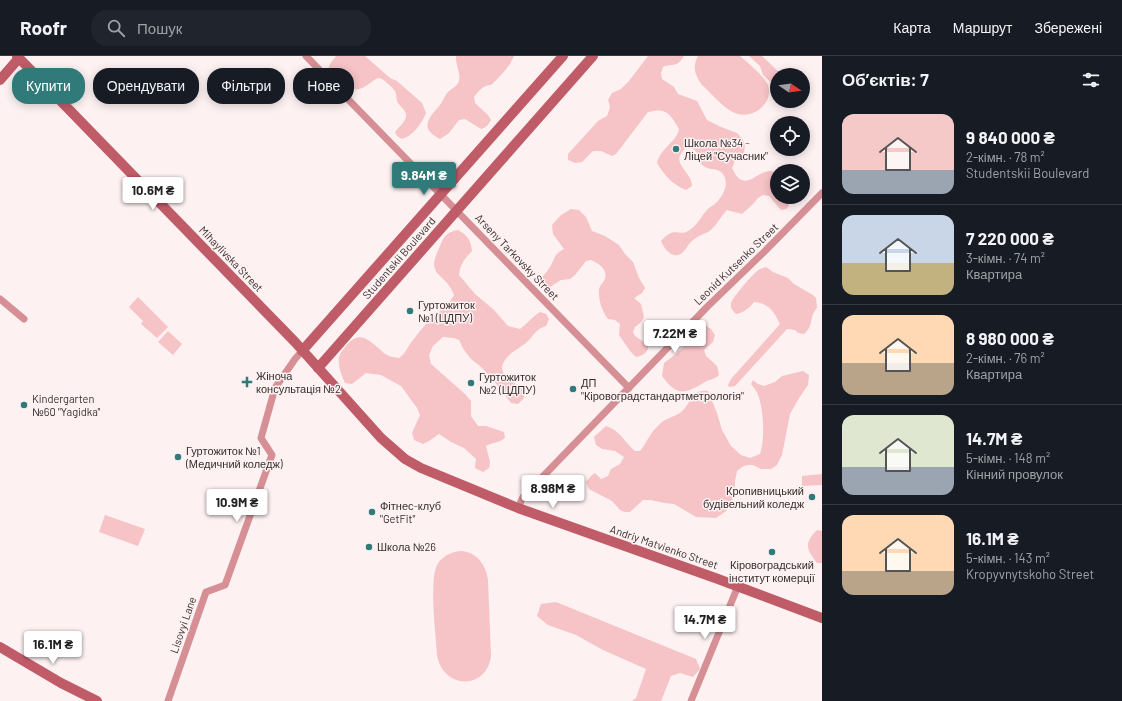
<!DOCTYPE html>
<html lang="uk">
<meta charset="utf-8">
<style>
body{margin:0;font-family:Barlow,sans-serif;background:#20242c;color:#f1f3f6;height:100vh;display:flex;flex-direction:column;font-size:15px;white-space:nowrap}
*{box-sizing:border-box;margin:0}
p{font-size:13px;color:#9ea1a6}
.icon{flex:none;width:22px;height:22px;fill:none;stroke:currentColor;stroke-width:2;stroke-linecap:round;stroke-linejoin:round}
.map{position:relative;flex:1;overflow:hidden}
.side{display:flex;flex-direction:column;background:#171b24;width:300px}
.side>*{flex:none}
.hud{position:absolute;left:12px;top:12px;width:380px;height:36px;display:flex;gap:8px}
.needle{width:26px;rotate:103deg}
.controls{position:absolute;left:770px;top:12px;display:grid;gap:8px}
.controls a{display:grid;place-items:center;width:40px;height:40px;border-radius:50%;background:#171b24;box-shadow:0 2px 10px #0003;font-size:20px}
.price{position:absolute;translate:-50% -34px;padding:0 9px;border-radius:4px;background:#fff;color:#222;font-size:13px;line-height:26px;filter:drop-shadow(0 1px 2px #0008)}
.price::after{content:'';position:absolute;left:50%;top:24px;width:12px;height:9px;margin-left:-6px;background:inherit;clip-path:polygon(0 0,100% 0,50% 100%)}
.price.selected{background:#317a7a;color:#fff}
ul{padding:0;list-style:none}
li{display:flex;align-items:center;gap:12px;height:100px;padding:0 20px}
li+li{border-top:1px solid #363941}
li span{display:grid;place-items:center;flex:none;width:112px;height:80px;border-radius:12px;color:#555}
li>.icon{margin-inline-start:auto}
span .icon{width:48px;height:48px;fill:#fffc;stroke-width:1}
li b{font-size:17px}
h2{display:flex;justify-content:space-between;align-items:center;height:48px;padding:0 20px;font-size:17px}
.chip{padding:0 14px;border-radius:16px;background:#171b24;box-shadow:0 2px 10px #0003;font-size:14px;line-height:36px}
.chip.selected{background:#317a7a;color:#fff}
header{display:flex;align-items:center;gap:24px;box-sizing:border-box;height:56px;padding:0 20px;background:#171b24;border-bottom:1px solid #363941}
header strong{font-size:19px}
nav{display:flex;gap:22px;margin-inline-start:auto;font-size:14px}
.search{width:280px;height:36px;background:#20242c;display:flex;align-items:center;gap:10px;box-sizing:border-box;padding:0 14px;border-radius:16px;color:#9ea1a6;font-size:15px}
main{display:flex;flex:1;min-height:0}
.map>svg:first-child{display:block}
</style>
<header>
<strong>Roofr</strong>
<div class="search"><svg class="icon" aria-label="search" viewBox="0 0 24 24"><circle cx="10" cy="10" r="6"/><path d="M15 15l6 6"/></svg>Пошук</div>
<nav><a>Карта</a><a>Маршрут</a><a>Збережені</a></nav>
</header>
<main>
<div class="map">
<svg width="822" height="645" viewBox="0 0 822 645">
<rect width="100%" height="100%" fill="#fdf1f2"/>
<g fill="#f6c3c6">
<path d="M 336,0 L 365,0 L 390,22 L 397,25 L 422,47 L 426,57 C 422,67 413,80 402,83 L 397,80 L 395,76 C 398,72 405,66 406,61 C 407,54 401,52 398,47 C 396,44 397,39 395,35 C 391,30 383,22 378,22 C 371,25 366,32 359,33 C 348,35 327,24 329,11 C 330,7 334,3 336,0 Z"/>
<path d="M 456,0 L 514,0 C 509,12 500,20 491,29 C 483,29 479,35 474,41 L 475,47 L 488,59 L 491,64 C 488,69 487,71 481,73 L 465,63 L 459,64 L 449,77 L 440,83 C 419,72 428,63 440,49 C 443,45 445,39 448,36 C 452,32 457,31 459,25 C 461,16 455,8 456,0 Z"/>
<path d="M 648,0 L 684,0 C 677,12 673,7 663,11 L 661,17 L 662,23 L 674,31 L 678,38 L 697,45 L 707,64 L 721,71 L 737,77 L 742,82 L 745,89 L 744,97 L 735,105 L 732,112 C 746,143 760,106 777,117 L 777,126 L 774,133 L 777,137 L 777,141 L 782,141 L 788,146 L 789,150 L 786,153 L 781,154 L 769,140 L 763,139 L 758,142 L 753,148 L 742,158 L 727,154 C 720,161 716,171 708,176 C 702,179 699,179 692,185 C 688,188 686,194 682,197 C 673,204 664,193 661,185 C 675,169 678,181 688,175 C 696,171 701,161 706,155 C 709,151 713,150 716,147 C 724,139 730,126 722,117 C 718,112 710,114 705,111 C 695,105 703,92 686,92 C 668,107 692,115 692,130 L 686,134 C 673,129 664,119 657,107 C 661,91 677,86 679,73 C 670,58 667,51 648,56 L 616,98 L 612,100 L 601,95 L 593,95 L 582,106 L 575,107 L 568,104 L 568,98 L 598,65 L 607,60 L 610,51 L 608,44 L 612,37 L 621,33 L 629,25 Z"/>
<path d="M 698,0 L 740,0 C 748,7 764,20 768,29 C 774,48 752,64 735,57 C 724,53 711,37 702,29 C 695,19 692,11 698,0 Z"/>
<polygon points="749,0 762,0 782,19 777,19 777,32 763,19 760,10"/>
<path d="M 571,153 L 579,154 L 586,161 L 592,175 L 605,180 L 619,189 L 625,198 L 633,206 L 639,222 L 645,232 L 642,237 L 634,242 L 641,248 L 644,261 L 641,266 L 635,271 L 633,276 L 635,280 L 648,289 L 648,293 C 645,298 642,300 636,301 L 630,295 L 619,279 L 620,268 L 615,264 L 608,263 C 602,255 598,243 599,233 C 600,230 602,227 604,225 C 609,214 600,208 591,204 L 586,205 L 575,219 L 570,223 L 561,224 L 547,233 C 542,232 540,230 539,225 C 543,220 547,216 550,211 C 556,201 553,199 564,193 L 553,178 L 552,169 L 561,159 Z"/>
<path d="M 458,174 C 467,179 471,184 472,195 C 465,202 460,208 459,219 L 475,238 L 493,253 L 508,270 L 520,273 C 527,268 532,261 540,256 L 546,258 L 549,263 L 546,270 C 536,273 534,279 527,286 C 519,293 504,299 502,311 C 502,314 504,318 505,321 L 525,334 L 524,342 L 518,348 L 511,347 L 491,321 L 481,311 L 471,303 L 464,294 L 459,284 L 454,282 L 443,281 L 433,290 L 429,299 L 431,308 L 465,338 L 471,345 L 471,360 L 478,370 L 486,370 L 504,376 L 505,382 C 499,387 493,386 486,390 L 490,406 L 489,412 L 483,416 L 475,412 L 476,403 L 464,392 L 451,386 L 439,378 L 429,385 L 423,388 L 414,384 L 412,377 L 420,359 L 417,352 L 401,330 L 381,319 L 366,317 L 352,328 L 345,327 C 341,318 335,304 342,295 C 354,279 361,276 377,291 C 380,293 383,297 387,299 C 390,301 395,301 399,302 C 405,298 406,294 410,288 C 417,279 424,269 432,262 C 441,254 448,250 454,239 C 445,215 424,222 440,190 C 444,180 447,176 458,174 Z"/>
<path d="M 766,211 L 773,216 L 788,222 L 794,228 L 813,239 L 816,242 L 817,252 C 808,262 815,268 804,278 L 798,277 L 795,274 L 787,273 L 735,330 L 729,331 L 728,329 L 731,323 L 780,268 C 774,256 769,247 754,246 C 749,252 745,256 736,258 C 733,255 730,252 731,247 C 733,241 754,216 760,213 C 762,212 764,212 766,211 Z"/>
<polygon points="138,241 168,271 157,282 141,268 143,265 129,251"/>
<path d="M 706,270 L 711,273 L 715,279 L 713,286 L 704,294 L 706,300 L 717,310 L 719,319 C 714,324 710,323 705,326 C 685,338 677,341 662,320 L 664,307 C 670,302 677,298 682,292 C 690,285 695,272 706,270 Z"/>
<polygon points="168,275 182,288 173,299 158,286"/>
<path d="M 803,315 L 809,319 L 808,329 L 799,342 L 790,358 L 782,399 L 777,409 L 771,413 L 761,413 L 753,409 L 747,409 L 742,411 L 737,415 L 735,425 L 735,435 L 730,450 L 725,456 L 716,462 L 696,461 L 674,448 L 664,447 L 651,444 L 643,444 L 630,456 L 625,456 L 620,454 L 612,445 L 589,433 L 586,426 L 591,420 L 595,417 L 601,423 L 608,420 L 611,413 L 620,408 L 624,401 L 615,395 L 602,393 L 596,389 L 594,381 L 606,370 C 620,374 625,387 635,395 L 640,395 C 648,385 650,376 661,367 C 666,362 674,361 680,357 C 692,348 690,333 708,335 L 717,357 L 722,374 L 731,390 L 741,399 L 750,402 L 760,398 C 765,385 764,353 758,339 C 757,335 754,332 751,328 L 753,324 L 758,328 L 764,330 L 775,326 L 782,320 Z"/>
<polygon points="822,418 822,429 802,430 802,420"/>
<polygon points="105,459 145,473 138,490 99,476"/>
<path d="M 817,474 L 822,475 L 822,507 L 817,507 C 806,493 804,487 817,474 Z"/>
<path d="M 461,495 C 477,496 486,509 488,524 L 491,600 C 487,634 443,634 437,599 C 436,579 429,525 437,509 C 442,500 451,496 461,495 Z"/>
<polygon points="556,546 696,603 700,613 693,621 680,617 671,620 661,645 632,645 636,642 646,613 603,594 576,579 548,569 537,560 541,548"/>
</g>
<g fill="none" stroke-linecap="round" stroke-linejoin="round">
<g stroke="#d69095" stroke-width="7">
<polyline points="306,0 629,332"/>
<polyline points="0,243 24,263"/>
<polyline points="518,452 523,441 708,250 764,196 822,137"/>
<polyline points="168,645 206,536 225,529 272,399 261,382 275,332 295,303 302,295"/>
<polyline points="691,645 738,530"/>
</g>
<g stroke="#c05c68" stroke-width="10">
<polyline points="17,0 295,286 381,382 405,403 421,412 518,452 718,523 822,562"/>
<polyline points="0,24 19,2"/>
<polyline points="302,295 563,0"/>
<polyline points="318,312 593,0"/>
<polyline points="0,591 61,627 97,645"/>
</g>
</g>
<g fill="#317a7a" stroke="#fdf1f2" stroke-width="1.5">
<circle cx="676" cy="93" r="4"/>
<circle cx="410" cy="255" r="4"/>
<path d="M245 320h4v4h4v4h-4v4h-4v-4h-4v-4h4z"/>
<circle cx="471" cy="327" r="4"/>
<circle cx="573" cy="333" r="4"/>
<circle cx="24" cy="349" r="4"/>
<circle cx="178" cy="401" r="4"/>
<circle cx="812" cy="441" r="4"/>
<circle cx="372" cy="456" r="4"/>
<circle cx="369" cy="491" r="4"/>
<circle cx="772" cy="496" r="4"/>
</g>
<g text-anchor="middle" stroke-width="3" stroke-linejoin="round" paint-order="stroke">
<g font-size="11" fill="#362f2f" stroke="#fdf1f2" text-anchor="start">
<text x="684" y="91">Школа №34 -<tspan x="684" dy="13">Ліцей "Сучасник"</tspan></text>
<text x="418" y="253">Гуртожиток<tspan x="418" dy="13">№1 (ЦДПУ)</tspan></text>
<text x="256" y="324">Жіноча<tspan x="256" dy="13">консультація №2</tspan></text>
<text x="479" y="325">Гуртожиток<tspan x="479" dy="13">№2 (ЦДПУ)</tspan></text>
<text x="581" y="331">ДП<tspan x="581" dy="13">"Кіровоградстандартметрологія"</tspan></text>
<text x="32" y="347">Kindergarten<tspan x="32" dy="13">№60 "Yagidka"</tspan></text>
<text x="186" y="399">Гуртожиток №1<tspan x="186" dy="13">(Медичний коледж)</tspan></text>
<text x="804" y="439" text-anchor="end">Кропивницький<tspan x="804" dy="13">будівельний коледж</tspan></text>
<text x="380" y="454">Фітнес-клуб<tspan x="380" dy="13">"GetFit"</tspan></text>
<text x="377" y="495">Школа №26</text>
<text x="772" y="513" text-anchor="middle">Кіровоградський<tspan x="772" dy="13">інститут комерції</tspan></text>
</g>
<g font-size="11" fill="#362f2f" stroke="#fdf1f2">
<text transform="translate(517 201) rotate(46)" y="4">Arseny Tarkovsky Street</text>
<text transform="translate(399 202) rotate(-49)" y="4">Studentskii Boulevard</text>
<text transform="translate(231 203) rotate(46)" y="4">Mihaylivska Street</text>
<text transform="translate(736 208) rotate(-44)" y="4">Leonid Kutsenko Street</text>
<text transform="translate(664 491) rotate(19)" y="4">Andriy Matvienko Street</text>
<text transform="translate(183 569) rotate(-71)" y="4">Lisovyi Lane</text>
</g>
</g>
</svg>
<div class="controls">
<a><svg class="needle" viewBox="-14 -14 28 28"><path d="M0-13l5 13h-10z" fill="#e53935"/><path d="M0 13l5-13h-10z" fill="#9ea1a6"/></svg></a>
<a><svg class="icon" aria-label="locate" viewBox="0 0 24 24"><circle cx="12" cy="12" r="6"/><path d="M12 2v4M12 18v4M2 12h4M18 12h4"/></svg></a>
<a><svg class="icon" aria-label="layers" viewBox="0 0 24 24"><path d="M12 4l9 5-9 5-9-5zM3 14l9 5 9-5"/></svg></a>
</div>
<b class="price selected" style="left:424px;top:140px">9.84M ₴</b>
<b class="price" style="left:153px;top:155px">10.6M ₴</b>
<b class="price" style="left:675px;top:298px">7.22M ₴</b>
<b class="price" style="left:553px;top:453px">8.98M ₴</b>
<b class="price" style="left:237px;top:467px">10.9M ₴</b>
<b class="price" style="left:705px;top:584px">14.7M ₴</b>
<b class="price" style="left:53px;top:609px">16.1M ₴</b>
<div class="hud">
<a class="chip selected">Купити</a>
<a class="chip">Орендувати</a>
<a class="chip">Фільтри</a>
<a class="chip">Нове</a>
</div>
</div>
<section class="side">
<h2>Об’єктів: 7<svg class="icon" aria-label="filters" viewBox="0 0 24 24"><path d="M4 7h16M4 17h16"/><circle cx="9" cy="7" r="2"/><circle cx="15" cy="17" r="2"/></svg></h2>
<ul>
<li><span style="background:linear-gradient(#f6c9c9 70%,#9aa5b1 0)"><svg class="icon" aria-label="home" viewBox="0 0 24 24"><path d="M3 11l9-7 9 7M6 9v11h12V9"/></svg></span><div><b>9 840 000 ₴</b><p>2-кімн. · 78 m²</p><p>Studentskii Boulevard</p></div></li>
<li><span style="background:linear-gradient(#c9d6e8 60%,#c2b280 0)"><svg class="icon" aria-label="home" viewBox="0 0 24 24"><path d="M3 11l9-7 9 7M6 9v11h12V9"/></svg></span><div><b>7 220 000 ₴</b><p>3-кімн. · 74 m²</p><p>Квартира</p></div></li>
<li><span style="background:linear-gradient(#ffd9b3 60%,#b9a48a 0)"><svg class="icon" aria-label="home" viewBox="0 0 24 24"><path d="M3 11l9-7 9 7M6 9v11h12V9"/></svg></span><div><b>8 980 000 ₴</b><p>2-кімн. · 76 m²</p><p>Квартира</p></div></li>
<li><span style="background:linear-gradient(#dfe7d0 65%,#9aa5b1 0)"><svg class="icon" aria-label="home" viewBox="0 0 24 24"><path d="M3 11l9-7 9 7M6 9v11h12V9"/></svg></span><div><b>14.7M ₴</b><p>5-кімн. · 148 m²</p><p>Кінний провулок</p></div></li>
<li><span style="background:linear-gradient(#ffd9b3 70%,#b9a48a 0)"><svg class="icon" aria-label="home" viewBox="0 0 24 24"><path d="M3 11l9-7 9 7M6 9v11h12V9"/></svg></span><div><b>16.1M ₴</b><p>5-кімн. · 143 m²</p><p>Kropyvnytskoho Street</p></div></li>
</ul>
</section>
</main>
